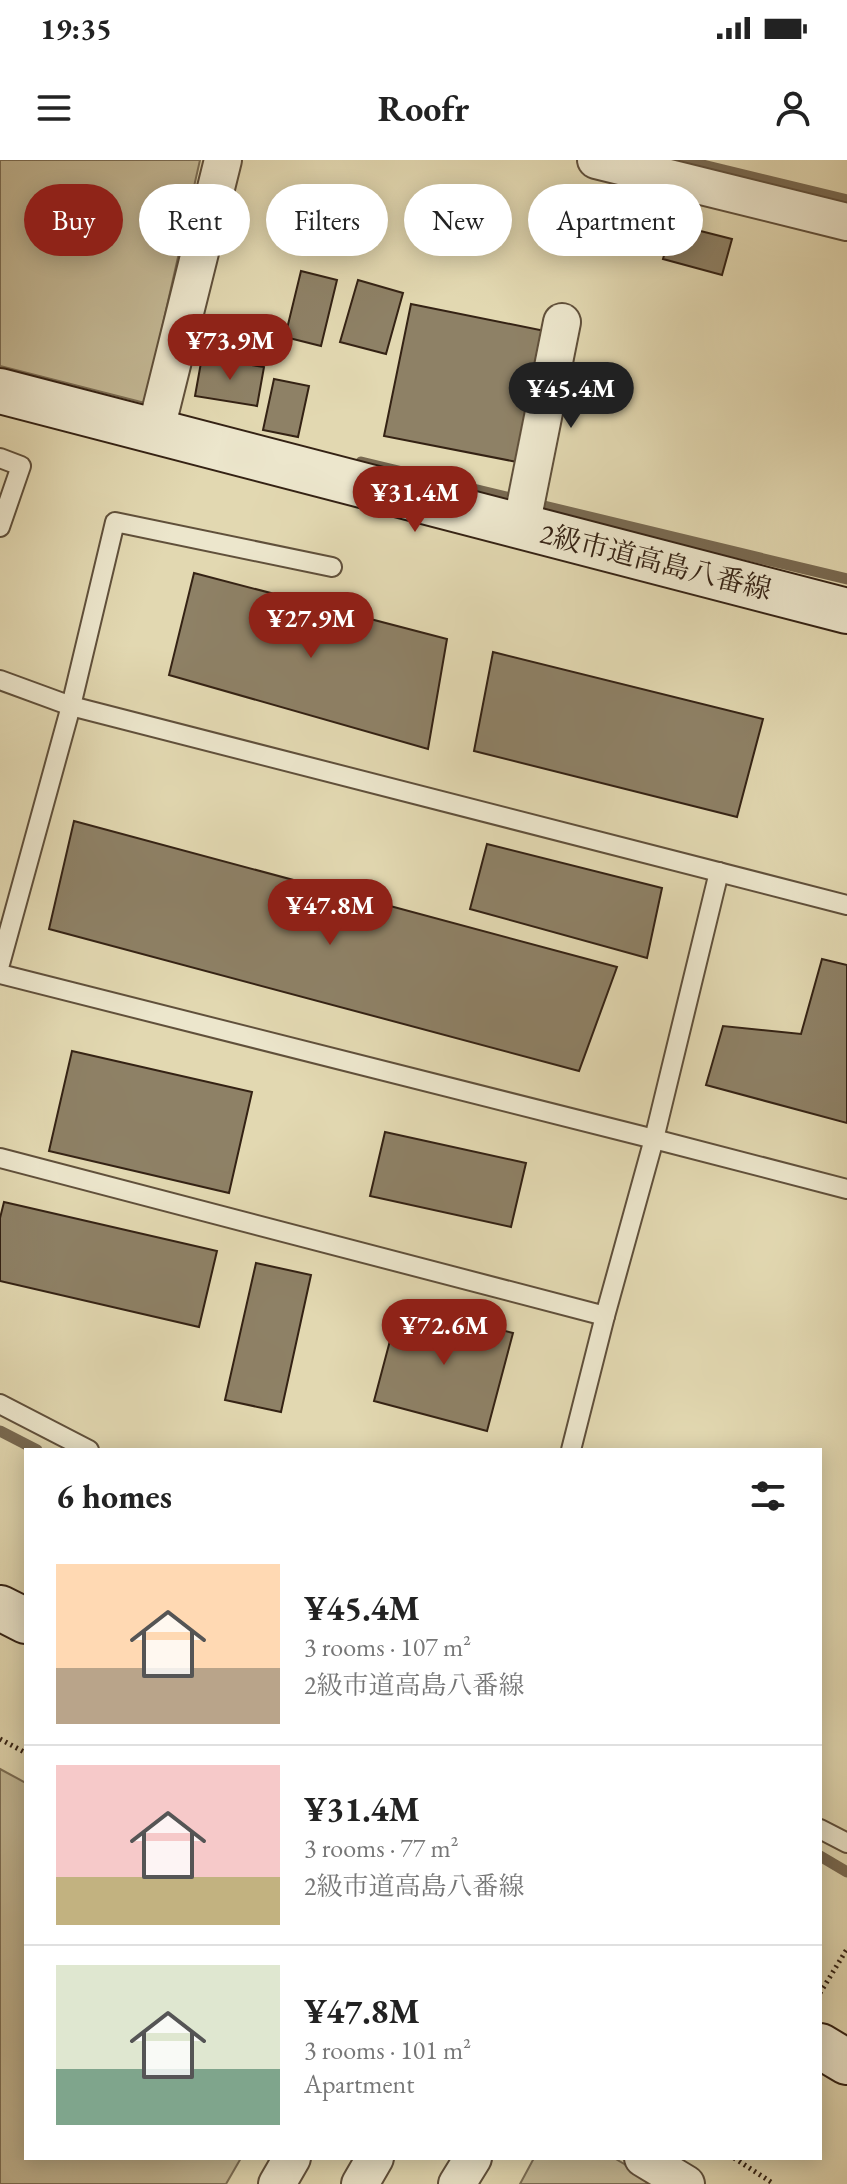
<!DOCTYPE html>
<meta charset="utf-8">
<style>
body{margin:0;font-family:"EB Garamond","Noto Serif JP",serif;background:#f6f6f6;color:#222;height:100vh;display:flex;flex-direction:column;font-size:30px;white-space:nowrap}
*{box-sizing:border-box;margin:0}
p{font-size:26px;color:#767676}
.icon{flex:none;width:44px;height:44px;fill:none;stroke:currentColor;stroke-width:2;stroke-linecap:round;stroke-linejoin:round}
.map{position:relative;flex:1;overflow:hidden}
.drawer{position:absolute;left:24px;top:1288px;width:798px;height:712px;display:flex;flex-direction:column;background:#fff;border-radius:0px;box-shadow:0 4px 20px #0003}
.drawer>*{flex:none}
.banner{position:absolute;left:24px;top:24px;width:800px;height:72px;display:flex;gap:16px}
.price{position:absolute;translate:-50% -68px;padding:0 18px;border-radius:28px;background:#8f2418;color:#fff;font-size:26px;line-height:52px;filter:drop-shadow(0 2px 4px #0008)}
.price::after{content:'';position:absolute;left:50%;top:48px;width:24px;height:18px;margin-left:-12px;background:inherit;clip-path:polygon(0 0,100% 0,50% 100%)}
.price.active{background:#222;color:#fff}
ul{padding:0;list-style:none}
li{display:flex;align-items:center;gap:24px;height:200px;padding:0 32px}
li+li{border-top:2px solid #e0e0e0}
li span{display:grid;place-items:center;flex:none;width:224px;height:160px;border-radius:0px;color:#555}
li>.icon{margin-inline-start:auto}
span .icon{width:96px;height:96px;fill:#fffc;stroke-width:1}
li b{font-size:34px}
h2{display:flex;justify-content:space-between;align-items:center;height:96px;padding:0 32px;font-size:34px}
.chip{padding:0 28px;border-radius:36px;background:#fff;box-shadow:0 4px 20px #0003;font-size:28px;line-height:72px}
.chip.active{background:#8f2418;color:#fff}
.status{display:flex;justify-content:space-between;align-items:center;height:56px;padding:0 40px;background:#fff;direction:ltr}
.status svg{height:22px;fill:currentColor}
header{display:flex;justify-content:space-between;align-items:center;height:104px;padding:0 32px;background:#fff;font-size:36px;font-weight:700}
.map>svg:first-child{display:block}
</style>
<div class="status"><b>19:35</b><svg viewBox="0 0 49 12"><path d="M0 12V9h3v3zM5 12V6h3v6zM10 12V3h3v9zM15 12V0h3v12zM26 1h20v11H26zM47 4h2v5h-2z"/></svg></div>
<header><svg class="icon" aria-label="menu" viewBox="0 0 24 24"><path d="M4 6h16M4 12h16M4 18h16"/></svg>Roofr<svg class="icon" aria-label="person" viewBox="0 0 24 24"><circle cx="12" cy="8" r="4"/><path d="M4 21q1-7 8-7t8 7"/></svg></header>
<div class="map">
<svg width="847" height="2024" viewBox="0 0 847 2024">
<rect width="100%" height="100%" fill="#e2d8b1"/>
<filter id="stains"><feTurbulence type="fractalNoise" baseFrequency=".0025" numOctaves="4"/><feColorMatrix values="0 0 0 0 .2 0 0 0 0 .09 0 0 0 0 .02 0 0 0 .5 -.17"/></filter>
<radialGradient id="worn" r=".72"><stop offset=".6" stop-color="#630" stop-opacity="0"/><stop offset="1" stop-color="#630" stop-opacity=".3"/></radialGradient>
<g fill="#c4b996" stroke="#7c6e55" stroke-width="2">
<polygon points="0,0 200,0 145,243 0,206"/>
<polygon points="0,1609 26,1623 26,1998 241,1998 226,2024 0,2024"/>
<polygon points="534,1998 614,1998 658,2024 520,2024"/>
</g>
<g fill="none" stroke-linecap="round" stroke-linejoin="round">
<g stroke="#796a52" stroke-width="11">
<polyline points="682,0 847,40"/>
<polyline points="361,302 847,419"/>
<polyline points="0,1271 37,1290"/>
<polyline points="820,1696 847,1712"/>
</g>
</g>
<g fill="#8e8166" stroke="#342214" stroke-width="2">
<polygon points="673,64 732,79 722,115 663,99"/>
<polygon points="301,111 337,120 321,186 285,177"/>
<polygon points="358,120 403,133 386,194 340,182"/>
<polygon points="411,144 545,171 517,302 384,276"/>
<polygon points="202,197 264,207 257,246 195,236"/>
<polygon points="274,219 309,226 298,277 263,270"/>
<polygon points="194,413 447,479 428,589 169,515"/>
<polygon points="493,492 763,559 737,657 474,591"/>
<polygon points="74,661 617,807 579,911 49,769"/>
<polygon points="487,684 662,728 647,798 470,749"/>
<polygon points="822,799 847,805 847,963 706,925 723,866 801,874"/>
<polygon points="72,891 252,932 229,1033 49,991"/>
<polygon points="385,972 526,1003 511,1067 370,1036"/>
<polygon points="4,1042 217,1091 199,1167 0,1121 0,1058"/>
<polygon points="256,1103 311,1115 281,1252 225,1240"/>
<polygon points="400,1143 513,1173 487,1271 374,1241"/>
</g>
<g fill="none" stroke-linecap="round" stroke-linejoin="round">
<defs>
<g id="lane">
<polyline points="0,298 21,306 0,367"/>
<polyline points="0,520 71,546 847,745"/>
<polyline points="0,804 71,546 115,362 332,407"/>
<polyline points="0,814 654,979 847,1029"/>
<polyline points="0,998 605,1156 654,979 719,712"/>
<polyline points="0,1244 89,1290"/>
<polyline points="571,1290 605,1156"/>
<polyline points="820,1669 847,1683"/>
</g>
<g id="street">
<polyline points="596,0 847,62"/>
<polyline points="155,273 223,0"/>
<polyline points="521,367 562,162"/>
<polyline points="643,1998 686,2024"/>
<polyline points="277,2024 292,1998"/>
<polyline points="360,2024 375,1998"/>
<polyline points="457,2024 473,1998"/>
</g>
<g id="secondary">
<polyline points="0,231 847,451"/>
<polyline points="0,1448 26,1461"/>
<polyline points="820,1886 847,1902"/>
</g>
</defs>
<use href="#lane" stroke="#60503b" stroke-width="22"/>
<use href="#street" stroke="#60503b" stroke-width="40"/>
<use href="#secondary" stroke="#342214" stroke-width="48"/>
<g stroke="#342214" stroke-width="5" stroke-dasharray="2 4" stroke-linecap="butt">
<polyline points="0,1579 26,1593"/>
<polyline points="820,1833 847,1789"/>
<polyline points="734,1998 774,2024"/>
</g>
<use href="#lane" stroke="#ece6cc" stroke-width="18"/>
<use href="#street" stroke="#ece6cc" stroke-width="36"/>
<use href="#secondary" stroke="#ece6cc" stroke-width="44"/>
</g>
<g text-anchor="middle" stroke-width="7" stroke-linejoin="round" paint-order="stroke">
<g font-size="28" fill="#342214" stroke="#ece6cc">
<text transform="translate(656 401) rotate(14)" y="10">2級市道高島八番線</text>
</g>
</g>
<rect width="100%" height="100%" filter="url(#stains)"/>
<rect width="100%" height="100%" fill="url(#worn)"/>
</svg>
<b class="price" style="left:230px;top:222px">¥73.9M</b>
<b class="price active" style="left:571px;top:270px">¥45.4M</b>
<b class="price" style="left:415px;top:374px">¥31.4M</b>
<b class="price" style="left:311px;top:500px">¥27.9M</b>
<b class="price" style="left:330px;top:787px">¥47.8M</b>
<b class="price" style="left:444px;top:1207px">¥72.6M</b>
<div class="banner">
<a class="chip active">Buy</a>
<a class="chip">Rent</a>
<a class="chip">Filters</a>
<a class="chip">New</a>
<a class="chip">Apartment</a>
</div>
<section class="drawer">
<h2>6 homes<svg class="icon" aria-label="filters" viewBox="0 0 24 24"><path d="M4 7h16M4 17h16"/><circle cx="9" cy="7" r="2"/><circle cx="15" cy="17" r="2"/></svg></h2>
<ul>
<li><span style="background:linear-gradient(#ffd9b3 65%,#b9a48a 0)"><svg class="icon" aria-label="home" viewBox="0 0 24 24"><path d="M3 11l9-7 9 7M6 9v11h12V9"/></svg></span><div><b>¥45.4M</b><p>3 rooms · 107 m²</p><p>2級市道高島八番線</p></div></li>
<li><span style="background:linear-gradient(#f6c9c9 70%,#c2b280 0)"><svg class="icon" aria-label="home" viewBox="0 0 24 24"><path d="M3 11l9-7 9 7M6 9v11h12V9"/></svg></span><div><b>¥31.4M</b><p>3 rooms · 77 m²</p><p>2級市道高島八番線</p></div></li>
<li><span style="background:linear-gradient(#dfe7d0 65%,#7fa58c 0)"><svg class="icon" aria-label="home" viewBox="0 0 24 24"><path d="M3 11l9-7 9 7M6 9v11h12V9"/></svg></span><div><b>¥47.8M</b><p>3 rooms · 101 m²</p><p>Apartment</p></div></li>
</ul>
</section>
</div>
